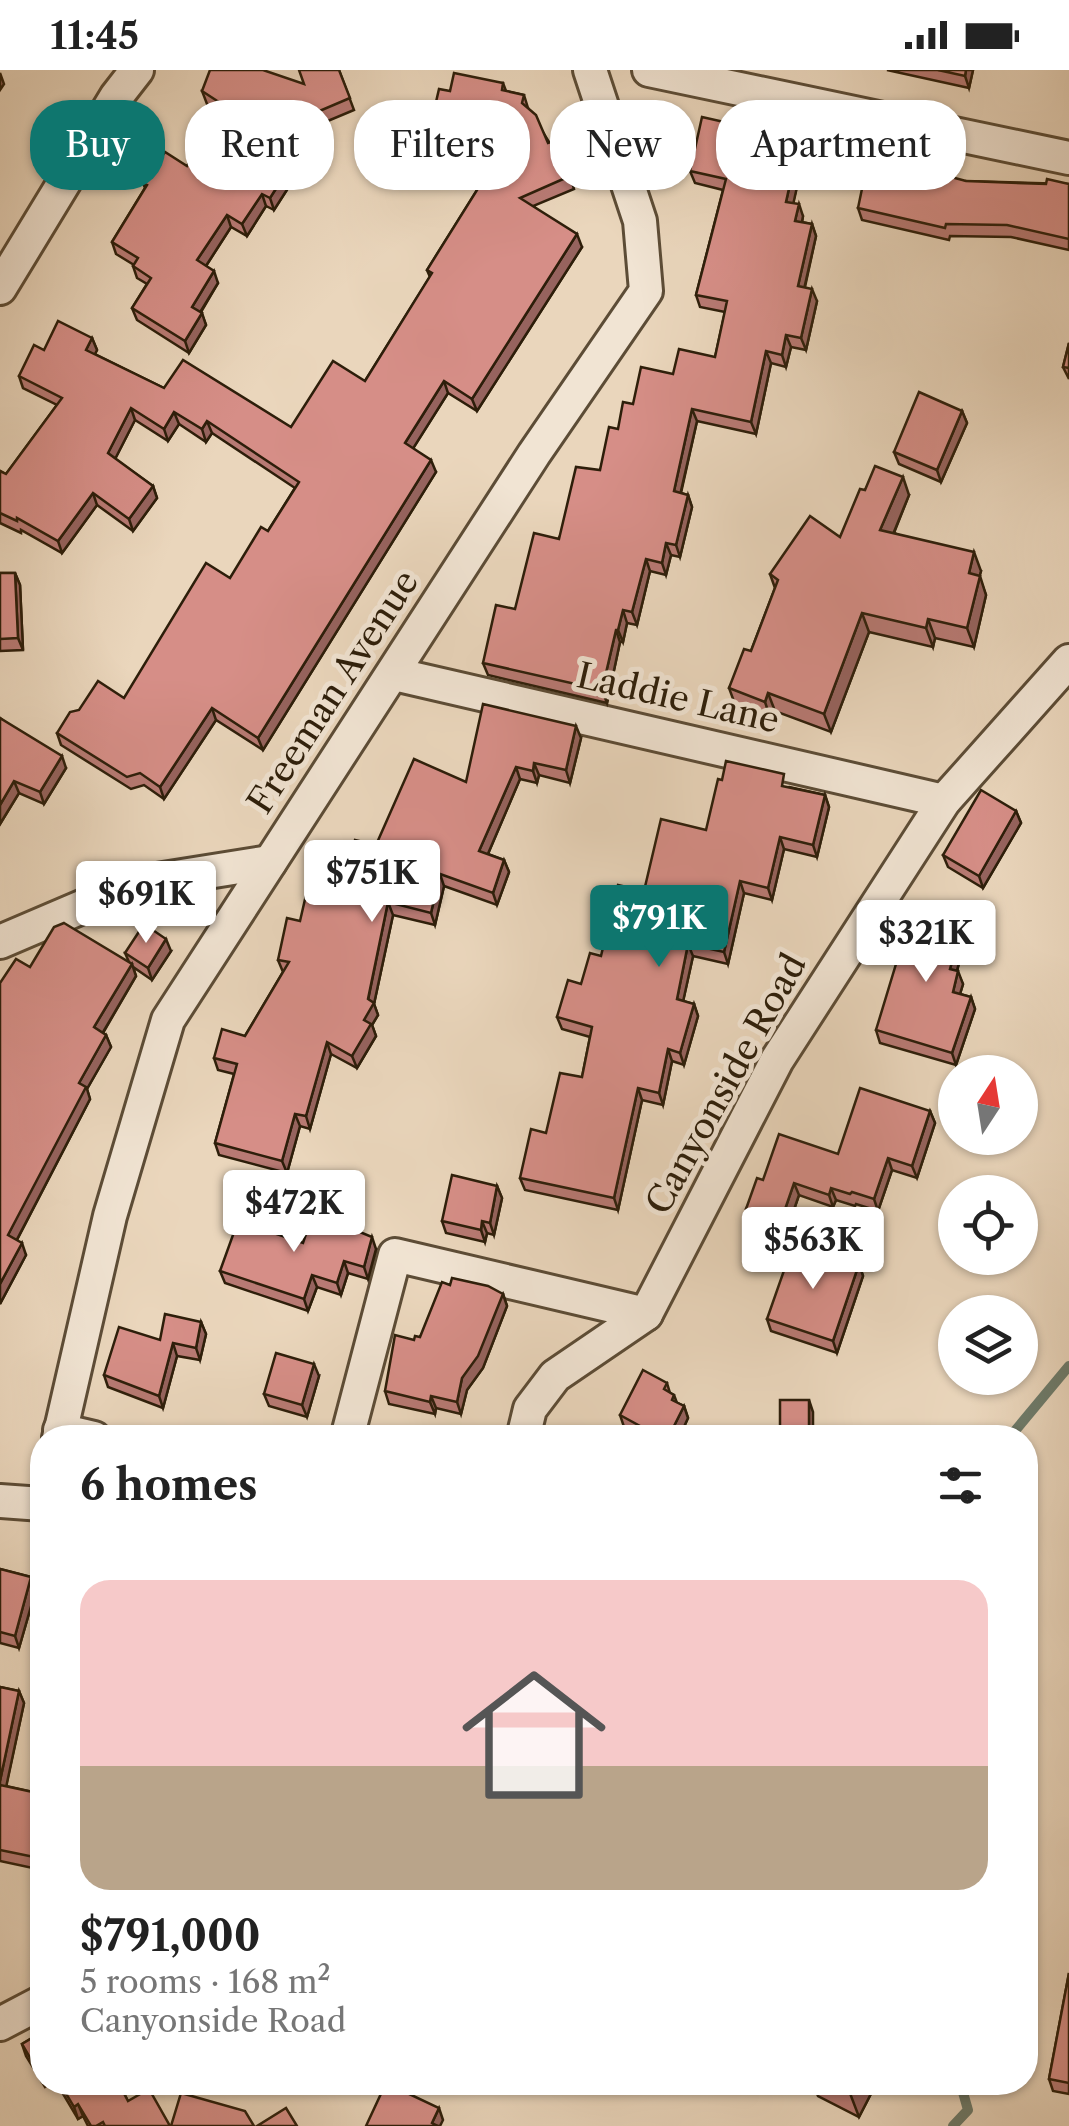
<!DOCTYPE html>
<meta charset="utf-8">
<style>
body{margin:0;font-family:"Libre Caslon Text",serif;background:#f6f6f6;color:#222;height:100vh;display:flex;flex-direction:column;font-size:38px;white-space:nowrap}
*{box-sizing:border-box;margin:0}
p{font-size:32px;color:#767676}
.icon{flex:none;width:55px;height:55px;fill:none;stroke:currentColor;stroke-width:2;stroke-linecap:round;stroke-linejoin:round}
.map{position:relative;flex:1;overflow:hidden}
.details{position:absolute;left:30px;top:1355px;width:1008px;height:670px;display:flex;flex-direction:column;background:#fff;border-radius:40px;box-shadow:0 2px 8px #0004}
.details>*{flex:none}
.hud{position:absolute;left:30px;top:30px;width:1010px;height:90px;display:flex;gap:20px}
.needle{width:65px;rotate:12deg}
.buttons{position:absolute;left:938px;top:985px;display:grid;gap:20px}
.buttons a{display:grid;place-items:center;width:100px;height:100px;border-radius:50%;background:#fff;box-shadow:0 2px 8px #0004;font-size:50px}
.price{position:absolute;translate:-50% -85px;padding:0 22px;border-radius:10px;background:#fff;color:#222;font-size:32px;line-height:65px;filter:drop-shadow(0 2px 5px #0008)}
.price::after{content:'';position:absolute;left:50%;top:60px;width:30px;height:22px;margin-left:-15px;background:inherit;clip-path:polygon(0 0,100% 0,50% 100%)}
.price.active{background:#0f766e;color:#fff}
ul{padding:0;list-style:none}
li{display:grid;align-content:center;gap:20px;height:530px;padding:0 50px}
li+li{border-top:2px solid #e0e0e0}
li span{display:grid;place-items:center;height:310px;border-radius:30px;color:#555}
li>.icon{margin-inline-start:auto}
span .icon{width:180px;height:180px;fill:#fffc;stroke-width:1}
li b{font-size:42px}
h2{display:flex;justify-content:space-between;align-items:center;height:120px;padding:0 50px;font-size:42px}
.chip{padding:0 35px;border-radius:40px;background:#fff;box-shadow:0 2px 8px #0004;font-size:35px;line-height:90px}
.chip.active{background:#0f766e;color:#fff}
.status{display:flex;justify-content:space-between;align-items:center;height:70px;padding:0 50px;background:#fff;direction:ltr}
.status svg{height:28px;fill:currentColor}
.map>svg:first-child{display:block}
</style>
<div class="status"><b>11:45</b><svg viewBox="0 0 49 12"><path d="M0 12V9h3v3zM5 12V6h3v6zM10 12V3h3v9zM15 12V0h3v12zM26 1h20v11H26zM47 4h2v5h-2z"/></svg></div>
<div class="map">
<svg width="1069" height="2056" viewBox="0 0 1069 2056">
<rect width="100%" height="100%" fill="#ead6bc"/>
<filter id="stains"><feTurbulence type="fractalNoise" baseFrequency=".002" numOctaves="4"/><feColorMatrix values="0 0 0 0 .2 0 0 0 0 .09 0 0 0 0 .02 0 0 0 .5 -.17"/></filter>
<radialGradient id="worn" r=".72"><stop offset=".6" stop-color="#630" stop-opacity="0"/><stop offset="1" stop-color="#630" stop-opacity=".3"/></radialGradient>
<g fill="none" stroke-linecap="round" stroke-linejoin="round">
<g stroke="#6d7b6b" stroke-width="10">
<polyline points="1009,1368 1069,1296"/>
<polyline points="953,2056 968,2040 960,2012"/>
</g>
<defs>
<g id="street">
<polyline points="649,0 1069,88"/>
<polyline points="0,218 116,27 137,0"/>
<polyline points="394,604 944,731"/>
<polyline points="0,872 138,813 270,792"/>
<polyline points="60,1360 94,1368"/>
<polyline points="59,1368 110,1146 168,950 534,384 646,221 640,151 590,0"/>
<polyline points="347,1368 395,1185 646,1244"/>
<polyline points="523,1368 530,1339 555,1306 646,1244 777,990 944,731 1069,591"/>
<polyline points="0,1431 42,1434"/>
<polyline points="0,1954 42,1932"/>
</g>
</defs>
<use href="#street" stroke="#5c4c36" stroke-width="38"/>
<use href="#street" stroke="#f1e4d3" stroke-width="32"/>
</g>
<g fill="#b87a74" stroke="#2d1e0a" stroke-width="2.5">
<polygon points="339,0 354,40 268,76 293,92 297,104 274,140 266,136 247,166 231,157 206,196 218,213 201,242 206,255 189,283 137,250 132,238 147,214 137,208 133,196 134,195 116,184 112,172 145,118 143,113 187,96 216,100 244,57 207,34 202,21 304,14"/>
<polygon points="887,0 973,0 969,18"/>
<polygon points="503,13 506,21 524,25 528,38 570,106 574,119 533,136 582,177 477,341 448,323 413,378 436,402 263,680 216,650 164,729 144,715 131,719 61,675 57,663 124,628 230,508 268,461 295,418 212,363 206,372 179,354 168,371 135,350 115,389 153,416 157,428 133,461 97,435 62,483 21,460 21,463 0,453 0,401 6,404 57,335 23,318 19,306 44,280 92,268 97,280 95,284 164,318 291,357 365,311 430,207 427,200 496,90 479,86 474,74 476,65 438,57 433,45 450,21"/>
<polygon points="805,81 793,133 803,146 802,152 812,154 816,166 805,217 817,231 806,280 791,277 786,297 771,293 756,364 697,351 681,423 688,425 692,437 680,487 671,485 666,505 650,501 637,555 627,553 623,572 620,572 607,633 488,605 483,593 600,400 618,359 633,334 673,304 715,287 725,242 700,237 696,225 723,120 695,113 690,101"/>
<polygon points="966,111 1069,114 1069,180 1011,167 950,166 949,170 862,150 858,138"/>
<polygon points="1069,273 1069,309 1063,297"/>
<polygon points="962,341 967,353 941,412 899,394 894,382"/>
<polygon points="865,420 909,425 894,463 981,501 979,506 986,525 974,577 935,568 933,577 869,562 831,662 775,641 771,650 736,637 729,618 751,581 775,518 770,504 840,467"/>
<polygon points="0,503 15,503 20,515 23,580 0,581"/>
<polygon points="0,648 66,698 44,734 19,723 0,754"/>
<polygon points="581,668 570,713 539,705 537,713 520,709 488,784 504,790 509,802 497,835 444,816 435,855 393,845 374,934 378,945 372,955 376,966 357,998 331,984 310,1059 300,1056 287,1103 219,1085 215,1073 234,1004 218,1000 214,988 245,966 283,902 278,890 300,851 339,832 376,775 466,712"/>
<polygon points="789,717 825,725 829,737 817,787 784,779 772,830 744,823 728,894 693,886 683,931 694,934 698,946 684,995 672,991 663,1035 642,1030 618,1140 525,1120 520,1108 546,1063 582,1007 590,967 562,959 557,947 601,886 644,821 706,760"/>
<polygon points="1016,741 1021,753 983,818 948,797 943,785"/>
<polygon points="963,852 967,864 957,901 963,914 960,924 971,927 975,939 956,995 880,973 876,960"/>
<polygon points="171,881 152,910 133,897 136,906 103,963 106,965 111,977 87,1019 90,1029 17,1170 26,1185 0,1234 0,913 30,897 129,892 125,883"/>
<polygon points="930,1041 935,1053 917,1108 892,1100 878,1141 856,1134 855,1136 836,1130 833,1137 799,1125 786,1163 750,1151 746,1139 763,1110 838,1084"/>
<polygon points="497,1116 502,1128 494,1165 487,1163 485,1172 446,1163 442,1151"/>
<polygon points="303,1173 376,1179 368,1209 348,1203 341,1225 317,1217 308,1241 225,1213 220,1201"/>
<polygon points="859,1194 863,1206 837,1283 771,1261 767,1249"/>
<polygon points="450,1215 503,1224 507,1236 483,1298 467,1320 461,1344 436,1338 435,1344 389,1334 385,1321 414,1270 420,1267"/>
<polygon points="201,1252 206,1264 200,1290 177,1286 163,1338 108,1317 104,1305 160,1270"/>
<polygon points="319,1306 307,1347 269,1336 264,1324"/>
<polygon points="667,1313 670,1323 674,1325 677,1333 684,1336 688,1348 679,1368 644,1368 624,1357 620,1345"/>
<polygon points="0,1499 31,1507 36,1519 19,1578 0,1573"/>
<polygon points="0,1617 19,1621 24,1633 6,1716 42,1724 42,1800 0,1791"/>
<polygon points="1069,1903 1069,2024 1053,2021 1049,2009"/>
<polygon points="42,1962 42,2012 52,2012 45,2017 26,1986 22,1974"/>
<polygon points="56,2012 118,2012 128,2031 170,2056 88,2056 83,2046 78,2049"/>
<polygon points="812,2012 877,2012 859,2047 818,2026"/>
</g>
<g fill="#96635e" stroke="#2d1e0a" stroke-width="2.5">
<polygon points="966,0 973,0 969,18 965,6"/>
<polygon points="0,3 4,14 0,20"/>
<polygon points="800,69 805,81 791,144 786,132"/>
<polygon points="293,92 297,104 274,140 270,128"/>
<polygon points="262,124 266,136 247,166 242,154"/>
<polygon points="799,134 803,146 800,163 795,151"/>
<polygon points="227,145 231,157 202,202 197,190"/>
<polygon points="812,154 816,166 802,228 798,216"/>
<polygon points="577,164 582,177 477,341 472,329"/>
<polygon points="214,201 218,213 196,249 192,237"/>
<polygon points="812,219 817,231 806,280 801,268"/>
<polygon points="202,243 206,255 189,283 185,271"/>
<polygon points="786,265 791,277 786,297 782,285"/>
<polygon points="92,268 97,280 91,292 86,280"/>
<polygon points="766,281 771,293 756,364 751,352"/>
<polygon points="444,311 448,323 409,385 405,373"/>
<polygon points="131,338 135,350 112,395 108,383"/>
<polygon points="692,339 697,351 678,434 674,421"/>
<polygon points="962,341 967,353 941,412 937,400"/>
<polygon points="174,342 179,354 168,371 164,359"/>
<polygon points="207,351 212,363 206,372 202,359"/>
<polygon points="431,390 436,402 263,680 258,668"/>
<polygon points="903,407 909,425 887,479 880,460"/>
<polygon points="153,416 157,428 133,461 129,449"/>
<polygon points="93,423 97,435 62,483 58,471"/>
<polygon points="688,425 692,437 680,487 676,475"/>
<polygon points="666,473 671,485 666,505 662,493"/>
<polygon points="974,482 981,501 976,522 969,503"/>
<polygon points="646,489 650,501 637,555 632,542"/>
<polygon points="15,503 20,515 23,580 18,568"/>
<polygon points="980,506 986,525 974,577 967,558"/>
<polygon points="623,540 627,553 623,572 618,560"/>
<polygon points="862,543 869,562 831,662 824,644"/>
<polygon points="928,549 935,568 933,577 926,558"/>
<polygon points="616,560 620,572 607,633 602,620"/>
<polygon points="768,623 775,641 771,650 765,632"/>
<polygon points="212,638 216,650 164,729 160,717"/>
<polygon points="576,656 581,668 570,713 566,700"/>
<polygon points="62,686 66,698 44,734 40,722"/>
<polygon points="534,693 539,705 537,713 533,701"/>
<polygon points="516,697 520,709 484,793 479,781"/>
<polygon points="14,711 19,723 0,754 0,735"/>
<polygon points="825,725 829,737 817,787 813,775"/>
<polygon points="1016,741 1021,753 983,818 979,806"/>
<polygon points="780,767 784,779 772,830 768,818"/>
<polygon points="504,790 509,802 497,835 493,823"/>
<polygon points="440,804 444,816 435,855 431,843"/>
<polygon points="740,811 744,823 728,894 724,882"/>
<polygon points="388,832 393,845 374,934 378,945 372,955 376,966 357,998 352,986 364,950"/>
<polygon points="963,852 967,864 954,911 950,899"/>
<polygon points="166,869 171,881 152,910 148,898"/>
<polygon points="688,874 693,886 681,941 677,929"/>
<polygon points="132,894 136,906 99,969 94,957"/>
<polygon points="958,901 963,914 957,934 953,922"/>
<polygon points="971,927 975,939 956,995 952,983"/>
<polygon points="694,934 698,946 684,995 680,983"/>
<polygon points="106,965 111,977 87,1019 90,1029 13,1177 8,1165 79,1013"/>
<polygon points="327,972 331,984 310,1059 306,1046"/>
<polygon points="668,979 672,991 663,1035 659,1023"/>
<polygon points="638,1018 642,1030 618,1140 614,1128"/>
<polygon points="930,1041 935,1053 917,1108 912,1096"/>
<polygon points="295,1044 300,1056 287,1103 282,1091"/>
<polygon points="888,1088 892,1100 878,1141 874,1129"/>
<polygon points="794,1113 799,1125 786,1163 781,1151"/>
<polygon points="497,1116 502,1128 494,1165 490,1153"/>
<polygon points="831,1118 836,1130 833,1137 829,1125"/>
<polygon points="482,1151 487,1163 485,1172 481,1160"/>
<polygon points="372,1167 376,1179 368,1209 364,1197"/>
<polygon points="22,1173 26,1185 0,1234 0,1214"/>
<polygon points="344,1191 348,1203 341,1225 337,1213"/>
<polygon points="859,1194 863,1206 837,1283 833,1271"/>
<polygon points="312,1205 317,1217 308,1241 304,1229"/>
<polygon points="503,1224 507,1236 483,1298 467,1320 461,1344 457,1332 462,1308"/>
<polygon points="201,1252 206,1264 200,1290 196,1278"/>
<polygon points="173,1273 177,1286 163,1338 159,1326"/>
<polygon points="314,1294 319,1306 307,1347 302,1335"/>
<polygon points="431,1326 436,1338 435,1344 430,1332"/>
<polygon points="809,1330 813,1342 813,1368 809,1368"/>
<polygon points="684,1336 688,1348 679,1368 668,1368"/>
<polygon points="31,1507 36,1519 19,1578 15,1566"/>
<polygon points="19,1621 24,1633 4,1727 0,1717 0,1711"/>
<polygon points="42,1771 42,1798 39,1788"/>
<polygon points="851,2012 877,2012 859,2047 848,2018"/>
<polygon points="78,2034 83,2046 78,2049 74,2037"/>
<polygon points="439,2038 443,2050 440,2056 433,2056 432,2053"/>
</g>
<g fill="#d68e87" stroke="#2d1e0a" stroke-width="2.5">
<polygon points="210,0 263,0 304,14 299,0 339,0 350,28 256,68 293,92 270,128 262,124 242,154 227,145 197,190 214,201 192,237 202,243 185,271 132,238 151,208 133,196 138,188 112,172 147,115 143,113 165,82 187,96 194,85 216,100 248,51 202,21"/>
<polygon points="938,0 966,0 965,6"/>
<polygon points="454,3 503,13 502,20 524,25 522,33 536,45 548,73 554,71 570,106 520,128 577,164 472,329 444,311 405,373 431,390 258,668 212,638 160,717 140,703 127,707 57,663 70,642 79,640 98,611 124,628 206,493 230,508 261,457 268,461 299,412 207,351 202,359 174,342 164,359 131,338 108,383 153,416 129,449 93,423 58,471 17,448 17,451 0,443 0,401 6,404 62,328 19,306 34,275 44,280 58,251 92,268 86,280 164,318 183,290 291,357 333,291 365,311 432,203 427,200 502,80 474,74 478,54 433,45 439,19 450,21"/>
<polygon points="702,47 800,69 786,132 799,134 795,151 812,154 798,216 812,219 801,268 786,265 782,285 766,281 751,352 692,339 674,421 688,425 676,475 666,473 662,493 646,489 632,542 623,540 618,560 616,560 602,620 483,593 496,535 515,539 534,463 559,469 576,397 600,400 609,357 618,359 623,332 633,334 641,297 673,304 679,279 715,287 727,231 696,225 726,109 690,101"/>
<polygon points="869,85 966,111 1046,114 1047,109 1069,114 1069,169 1007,155 946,154 945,158 858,138"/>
<polygon points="1069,273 1069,298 1063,297"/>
<polygon points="919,322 962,341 937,400 894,382"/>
<polygon points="875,396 903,407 880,460 974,482 969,503 980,506 967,558 928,549 926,558 862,543 824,644 768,623 765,632 729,618 744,579 751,581 778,510 770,504 810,446 840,467 860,419 865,420"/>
<polygon points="0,503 15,503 18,568 0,569"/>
<polygon points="483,634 576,656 566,700 534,693 533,701 516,697 479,781 504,790 493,823 440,804 431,843 388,832 368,929 374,933 364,950 371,954 352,986 327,972 306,1046 295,1044 282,1091 215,1073 237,994 214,988 222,959 245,966 289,892 278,890 287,848 300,851 306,825 339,832 355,770 376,775 414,689 466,712"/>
<polygon points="0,648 62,686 40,722 14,711 0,735"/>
<polygon points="726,691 784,704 782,716 825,725 813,775 780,767 768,818 740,811 724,882 688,874 677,929 694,934 680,983 668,979 659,1023 638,1018 614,1128 520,1108 531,1059 546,1063 560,1003 582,1007 592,957 557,947 568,910 581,914 590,883 601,886 618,815 644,821 661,749 706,760 718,709 722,710"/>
<polygon points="981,720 1016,741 979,806 943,785"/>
<polygon points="913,838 963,852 950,899 958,901 953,922 971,927 952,983 876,960"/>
<polygon points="64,853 132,894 94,957 106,965 79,1013 86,1017 8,1165 22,1173 0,1214 0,913 16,889 30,897 54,857"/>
<polygon points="144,854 166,869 148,898 125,883"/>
<polygon points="860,1018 930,1041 912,1096 888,1088 874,1129 852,1122 850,1124 831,1118 829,1125 794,1113 781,1151 746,1139 757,1108 763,1110 779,1064 838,1084"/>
<polygon points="452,1105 497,1116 490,1153 482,1151 481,1160 442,1151"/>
<polygon points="319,1145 372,1167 364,1197 344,1191 337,1213 312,1205 304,1229 220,1201 238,1151 303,1173 309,1155 316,1154"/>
<polygon points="794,1172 859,1194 833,1271 767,1249"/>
<polygon points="452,1208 488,1216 503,1224 478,1286 462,1308 457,1332 431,1326 430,1332 385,1321 395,1265 414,1270 415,1266 420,1267 442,1212 450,1215"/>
<polygon points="165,1244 201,1252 196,1278 173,1273 159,1326 104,1305 119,1257 160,1270"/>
<polygon points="276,1283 314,1294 302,1335 264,1324"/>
<polygon points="643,1300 667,1313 664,1319 674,1325 672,1330 684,1336 668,1368 662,1368 620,1345"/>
<polygon points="780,1330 809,1330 809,1368 737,1368 737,1360 780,1360"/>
<polygon points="0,1499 31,1507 15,1566 0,1562"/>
<polygon points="0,1617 19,1621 0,1711"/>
<polygon points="0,1715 42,1724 42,1771 39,1788 0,1780"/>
<polygon points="1069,1903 1069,2013 1049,2009"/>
<polygon points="42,1962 42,2004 40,2005 22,1974"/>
<polygon points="59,2012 118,2012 128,2031 149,2019 170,2056 105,2056 103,2052 96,2056 91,2056 78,2034 74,2037"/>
<polygon points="837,2012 851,2012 848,2018"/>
<polygon points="386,2013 439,2038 432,2053 438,2056 366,2056"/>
<polygon points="181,2023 245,2041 254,2056 171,2056"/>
<polygon points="286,2038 297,2056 257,2056"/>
</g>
<g text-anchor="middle" stroke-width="10" stroke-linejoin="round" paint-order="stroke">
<g font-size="35" fill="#2d1e0a" stroke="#f1e4d3">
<text transform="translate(333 622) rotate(-57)" y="12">Freeman Avenue</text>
<text transform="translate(678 628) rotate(13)" y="12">Laddie Lane</text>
<text transform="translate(726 1014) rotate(-61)" y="12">Canyonside Road</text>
</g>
</g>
<rect width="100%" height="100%" filter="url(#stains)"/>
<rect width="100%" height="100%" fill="url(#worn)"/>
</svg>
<div class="buttons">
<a><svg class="needle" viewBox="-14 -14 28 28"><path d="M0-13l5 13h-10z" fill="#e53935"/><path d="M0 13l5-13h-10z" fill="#767676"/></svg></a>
<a><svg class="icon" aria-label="locate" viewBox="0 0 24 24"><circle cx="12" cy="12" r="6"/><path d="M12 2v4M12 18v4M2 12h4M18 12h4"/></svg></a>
<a><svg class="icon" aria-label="layers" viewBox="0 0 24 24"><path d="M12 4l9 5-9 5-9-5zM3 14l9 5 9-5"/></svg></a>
</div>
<b class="price" style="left:372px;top:855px">$751K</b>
<b class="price" style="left:146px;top:876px">$691K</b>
<b class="price active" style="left:659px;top:900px">$791K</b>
<b class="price" style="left:926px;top:915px">$321K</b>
<b class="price" style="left:294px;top:1185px">$472K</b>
<b class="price" style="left:813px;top:1222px">$563K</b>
<div class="hud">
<a class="chip active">Buy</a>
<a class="chip">Rent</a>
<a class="chip">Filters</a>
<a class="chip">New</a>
<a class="chip">Apartment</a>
</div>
<section class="details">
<h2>6 homes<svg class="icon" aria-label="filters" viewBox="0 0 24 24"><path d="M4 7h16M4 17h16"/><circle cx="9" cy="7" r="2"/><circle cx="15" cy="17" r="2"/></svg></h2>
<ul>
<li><span style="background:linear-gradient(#f6c9c9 60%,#b9a48a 0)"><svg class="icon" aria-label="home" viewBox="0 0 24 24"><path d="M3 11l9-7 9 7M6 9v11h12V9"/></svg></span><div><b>$791,000</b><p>5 rooms · 168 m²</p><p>Canyonside Road</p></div></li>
</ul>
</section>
</div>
